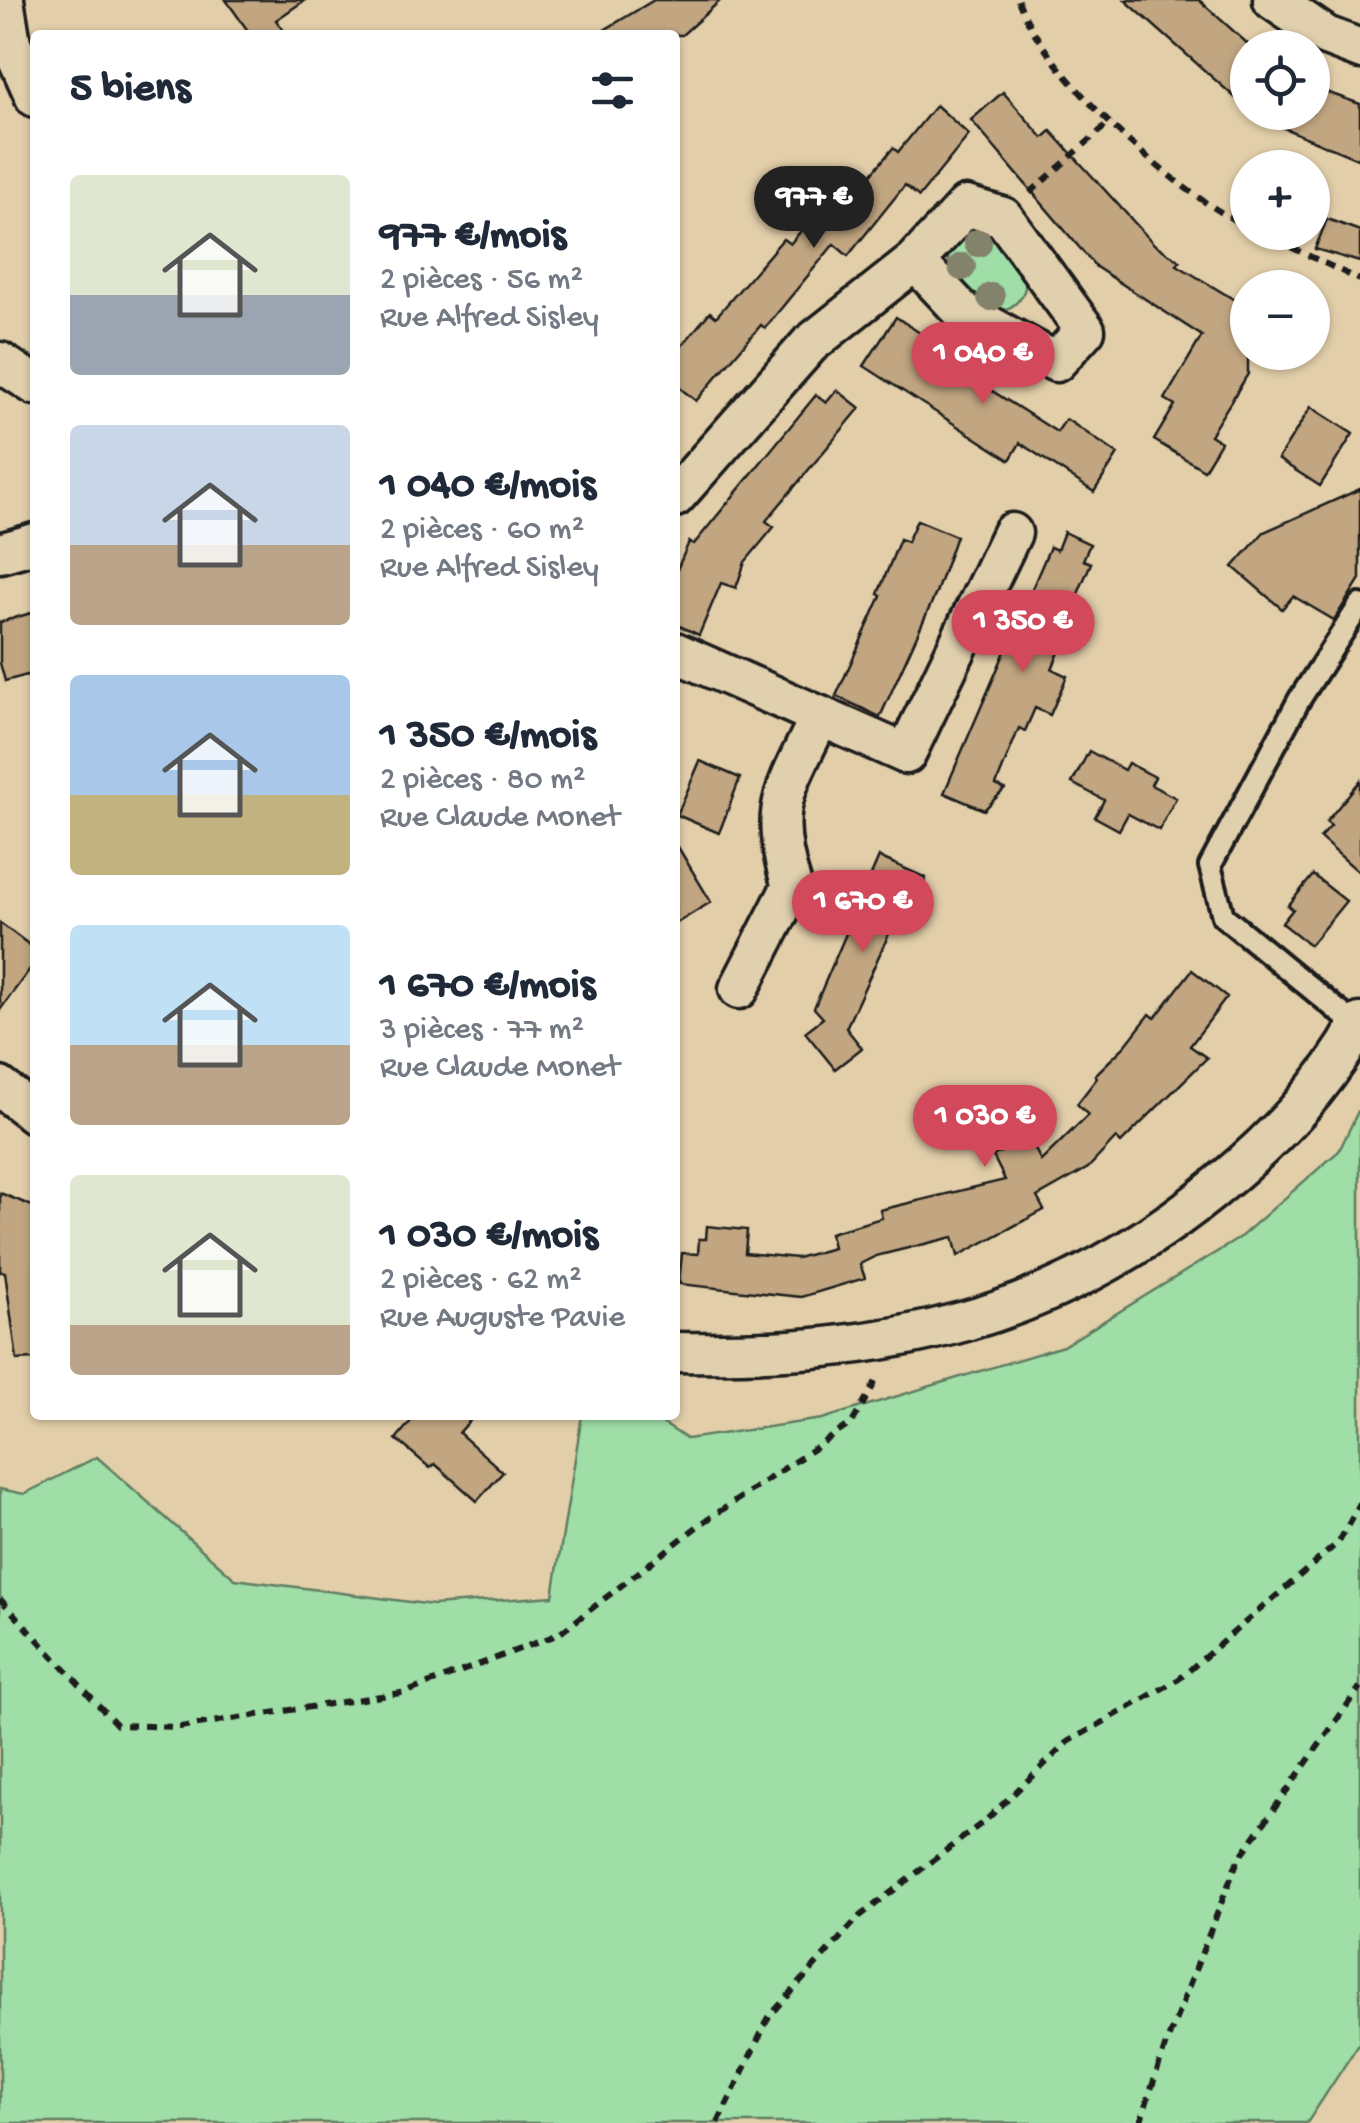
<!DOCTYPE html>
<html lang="fr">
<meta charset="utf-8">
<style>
body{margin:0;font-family:"Gochi Hand",sans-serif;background:#f6f6f7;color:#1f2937;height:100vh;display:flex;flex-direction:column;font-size:38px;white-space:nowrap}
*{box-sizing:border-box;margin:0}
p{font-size:32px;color:#747a83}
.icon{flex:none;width:55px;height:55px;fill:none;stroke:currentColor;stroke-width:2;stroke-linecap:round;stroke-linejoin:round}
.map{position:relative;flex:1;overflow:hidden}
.drawer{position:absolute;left:30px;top:30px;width:650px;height:1390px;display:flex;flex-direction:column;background:#fff;border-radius:10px;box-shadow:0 2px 8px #0004}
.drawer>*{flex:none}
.fabs{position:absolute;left:1230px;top:30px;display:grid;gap:20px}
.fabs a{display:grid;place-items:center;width:100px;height:100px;border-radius:50%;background:#fff;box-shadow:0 2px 8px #0004;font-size:50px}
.price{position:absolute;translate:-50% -85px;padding:0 22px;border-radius:35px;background:#d1495b;color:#fff;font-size:32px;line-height:65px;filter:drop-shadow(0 2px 5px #0008)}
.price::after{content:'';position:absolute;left:50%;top:60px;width:30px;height:22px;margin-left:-15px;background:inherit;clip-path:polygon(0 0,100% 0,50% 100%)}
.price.current{background:#222;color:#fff}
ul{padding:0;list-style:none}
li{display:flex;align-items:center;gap:30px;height:250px;padding:0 40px}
li span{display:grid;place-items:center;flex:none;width:280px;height:200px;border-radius:10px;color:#555}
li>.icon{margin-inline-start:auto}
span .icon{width:120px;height:120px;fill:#fffc;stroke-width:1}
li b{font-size:42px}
h2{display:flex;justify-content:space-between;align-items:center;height:120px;padding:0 40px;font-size:42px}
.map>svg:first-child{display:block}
</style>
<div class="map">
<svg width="1360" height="2123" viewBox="0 0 1360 2123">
<rect width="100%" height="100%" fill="#e2cea9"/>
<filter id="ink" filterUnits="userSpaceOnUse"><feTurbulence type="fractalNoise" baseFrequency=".01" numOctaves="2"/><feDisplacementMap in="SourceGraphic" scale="20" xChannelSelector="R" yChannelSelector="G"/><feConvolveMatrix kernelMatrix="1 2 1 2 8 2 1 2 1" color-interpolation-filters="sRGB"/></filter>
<g filter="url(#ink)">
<g fill="#9fdea7" stroke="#5e7d62" stroke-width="2.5">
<path d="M 984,230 C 999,237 1020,258 1025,275 C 1030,297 1008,317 987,309 C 977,305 968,291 960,282 C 940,261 948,251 965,231 Z"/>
<polygon points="1360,1107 1360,2042 1307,2123 0,2123 0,1489 24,1494 97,1457 235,1579 433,1605 553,1596 582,1415 650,1415 687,1439 822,1419 1063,1346 1238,1239 1339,1151"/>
</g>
<g fill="#c1a681" stroke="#1c1c1c" stroke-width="2.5">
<polygon points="226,0 305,0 276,20 287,35 251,35"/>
<polygon points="654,0 721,0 682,35 596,35"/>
<polygon points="1125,0 1199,0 1248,44 1248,109"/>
<polygon points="1312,87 1360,104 1360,160 1248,113 1312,112"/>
<polygon points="1003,92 1043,138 1051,131 1154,244 1180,261 1177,265 1248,308 1248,374 1210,435 1221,442 1204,470 1154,440 1175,405 1165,399 1202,336 1096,267 971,120"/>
<polygon points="936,105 969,135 919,197 905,185 848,256 834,244 765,328 761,325 696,401 675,384 675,354 710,312 716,317 783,239 790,244 820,208 828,214 857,178 864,183 893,148 898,152"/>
<polygon points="1327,219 1360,231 1360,262 1315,249"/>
<polygon points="896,317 950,353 945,361 1057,432 1066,419 1118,454 1094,492 1020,443 1010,460 864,366"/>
<polygon points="837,390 860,408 766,521 774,527 745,562 736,588 721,583 699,635 675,624 675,574 689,542 694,544 816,395 826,403"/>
<polygon points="1311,407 1353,434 1320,486 1278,459"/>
<polygon points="1360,489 1360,579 1334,620 1293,596 1282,609 1233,567 1264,532"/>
<polygon points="917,520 956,536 936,593 880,717 836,696 881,596 878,594 900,539 907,542"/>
<polygon points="1064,532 1090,544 1083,560 1091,563 1072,608 1077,610 1052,669 1067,676 1050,715 1035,708 1025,731 1019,728 996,785 1005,789 984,810 944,793 1050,547 1057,550"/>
<polygon points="35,612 35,673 5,681 0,663 0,622"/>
<polygon points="1089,751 1124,770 1128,763 1155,777 1151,785 1176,798 1159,830 1128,814 1119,830 1095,817 1104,800 1072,783"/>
<polygon points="700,761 740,778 719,833 677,815"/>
<polygon points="1360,781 1360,873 1320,838 1331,826 1326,822"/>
<polygon points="675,842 711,902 675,924"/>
<polygon points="879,857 926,878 922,888 929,891 917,917 903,911 897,924 894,923 846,1028 862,1048 835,1069 805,1032 823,1018 814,1008"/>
<polygon points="1313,875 1346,901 1310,945 1282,923 1293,909 1288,906"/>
<polygon points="0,923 35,949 35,962 0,1010"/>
<polygon points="1192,970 1227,997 1190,1046 1207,1058 1121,1143 1116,1138 1088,1168 1037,1197 1044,1210 958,1256 953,1237 876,1256 860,1264 865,1278 801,1297 679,1284 682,1253 698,1254 699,1239 706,1239 707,1226 747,1230 745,1253 797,1258 833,1248 830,1233 882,1218 880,1210 1005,1180 993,1156 1029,1137 1041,1161 1088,1115 1077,1104 1097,1078 1095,1075 1125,1046 1150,1014 1155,1018"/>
<polygon points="0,1193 35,1207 35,1359 17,1360 5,1272 0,1272"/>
<polygon points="416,1415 475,1415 459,1433 503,1472 477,1501 435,1464 430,1468 396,1439"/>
</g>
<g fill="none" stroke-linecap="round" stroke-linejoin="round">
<defs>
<polyline id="lane" points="1358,1027 1223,916 1210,866 1299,700 1360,605"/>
<g id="street">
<polyline points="4,0 11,43 35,97"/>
<polyline points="1273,0 1326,36 1360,49"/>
<polyline points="0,362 35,385"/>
<polyline points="675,497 810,344 915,261 966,206 1003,217 1085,330 1056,362 962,311 915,261"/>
<polyline points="0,553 35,543"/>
<polyline points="675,652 906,754 1012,533"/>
<path d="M 739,989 L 792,886 C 766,806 787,788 820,716"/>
<polyline points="0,1087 35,1114"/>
<path d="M 675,1352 C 886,1356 1056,1322 1221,1183 C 1276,1137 1325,1087 1360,1023"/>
</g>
</defs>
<use href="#lane" stroke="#1c1c1c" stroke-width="28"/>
<use href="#street" stroke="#1c1c1c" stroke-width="45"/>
<g stroke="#1c1c1c" stroke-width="6" stroke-dasharray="10 8" stroke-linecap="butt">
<path d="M 1018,0 C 1045,75 1175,193 1248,227"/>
<polyline points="1030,193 1111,121"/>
<polyline points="1259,232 1360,280"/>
<polyline points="0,1599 117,1725 180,1727 407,1692 559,1634 698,1526 852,1423 879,1376"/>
<polyline points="718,2123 769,2017 860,1916 986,1820 1068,1742 1179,1679 1339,1542 1360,1503"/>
<polyline points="1140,2123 1165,2047 1238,1860 1360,1687"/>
</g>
<use href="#lane" stroke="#e1d0ae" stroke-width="20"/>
<use href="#street" stroke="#e1d0ae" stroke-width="38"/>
</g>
<g fill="#83826b">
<circle cx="978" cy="243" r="14"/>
<circle cx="962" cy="267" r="14"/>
<circle cx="991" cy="297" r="14"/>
</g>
</g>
</svg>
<div class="fabs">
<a><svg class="icon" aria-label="locate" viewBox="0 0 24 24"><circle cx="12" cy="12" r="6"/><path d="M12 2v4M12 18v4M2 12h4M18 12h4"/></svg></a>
<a>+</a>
<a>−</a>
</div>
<b class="price current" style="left:814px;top:251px">977 €</b>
<b class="price" style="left:983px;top:407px">1 040 €</b>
<b class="price" style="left:1023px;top:675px">1 350 €</b>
<b class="price" style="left:863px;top:955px">1 670 €</b>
<b class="price" style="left:985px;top:1170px">1 030 €</b>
<section class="drawer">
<h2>5 biens<svg class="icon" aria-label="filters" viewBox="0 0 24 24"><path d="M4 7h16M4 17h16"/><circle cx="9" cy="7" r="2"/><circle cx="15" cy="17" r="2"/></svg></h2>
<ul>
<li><span style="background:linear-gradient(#dfe7d0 60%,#9aa5b1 0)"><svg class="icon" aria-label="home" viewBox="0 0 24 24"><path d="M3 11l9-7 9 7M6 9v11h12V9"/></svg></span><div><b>977 €/mois</b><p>2 pièces · 56 m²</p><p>Rue Alfred Sisley</p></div></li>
<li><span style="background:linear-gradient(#c9d6e8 60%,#b9a48a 0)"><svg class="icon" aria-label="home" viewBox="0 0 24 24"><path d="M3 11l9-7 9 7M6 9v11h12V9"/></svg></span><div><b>1 040 €/mois</b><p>2 pièces · 60 m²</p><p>Rue Alfred Sisley</p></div></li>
<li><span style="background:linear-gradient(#a9c7e8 60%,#c2b280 0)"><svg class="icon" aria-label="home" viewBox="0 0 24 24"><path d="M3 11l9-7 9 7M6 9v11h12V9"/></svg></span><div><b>1 350 €/mois</b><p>2 pièces · 80 m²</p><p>Rue Claude Monet</p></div></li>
<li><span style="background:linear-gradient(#bfe0f5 60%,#b9a48a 0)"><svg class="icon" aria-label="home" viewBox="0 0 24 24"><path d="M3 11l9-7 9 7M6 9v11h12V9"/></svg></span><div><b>1 670 €/mois</b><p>3 pièces · 77 m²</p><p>Rue Claude Monet</p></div></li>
<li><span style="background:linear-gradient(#dfe7d0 75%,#b9a48a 0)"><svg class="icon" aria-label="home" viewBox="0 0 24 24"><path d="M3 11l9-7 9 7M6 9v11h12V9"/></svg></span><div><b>1 030 €/mois</b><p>2 pièces · 62 m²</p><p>Rue Auguste Pavie</p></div></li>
</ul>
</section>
</div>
